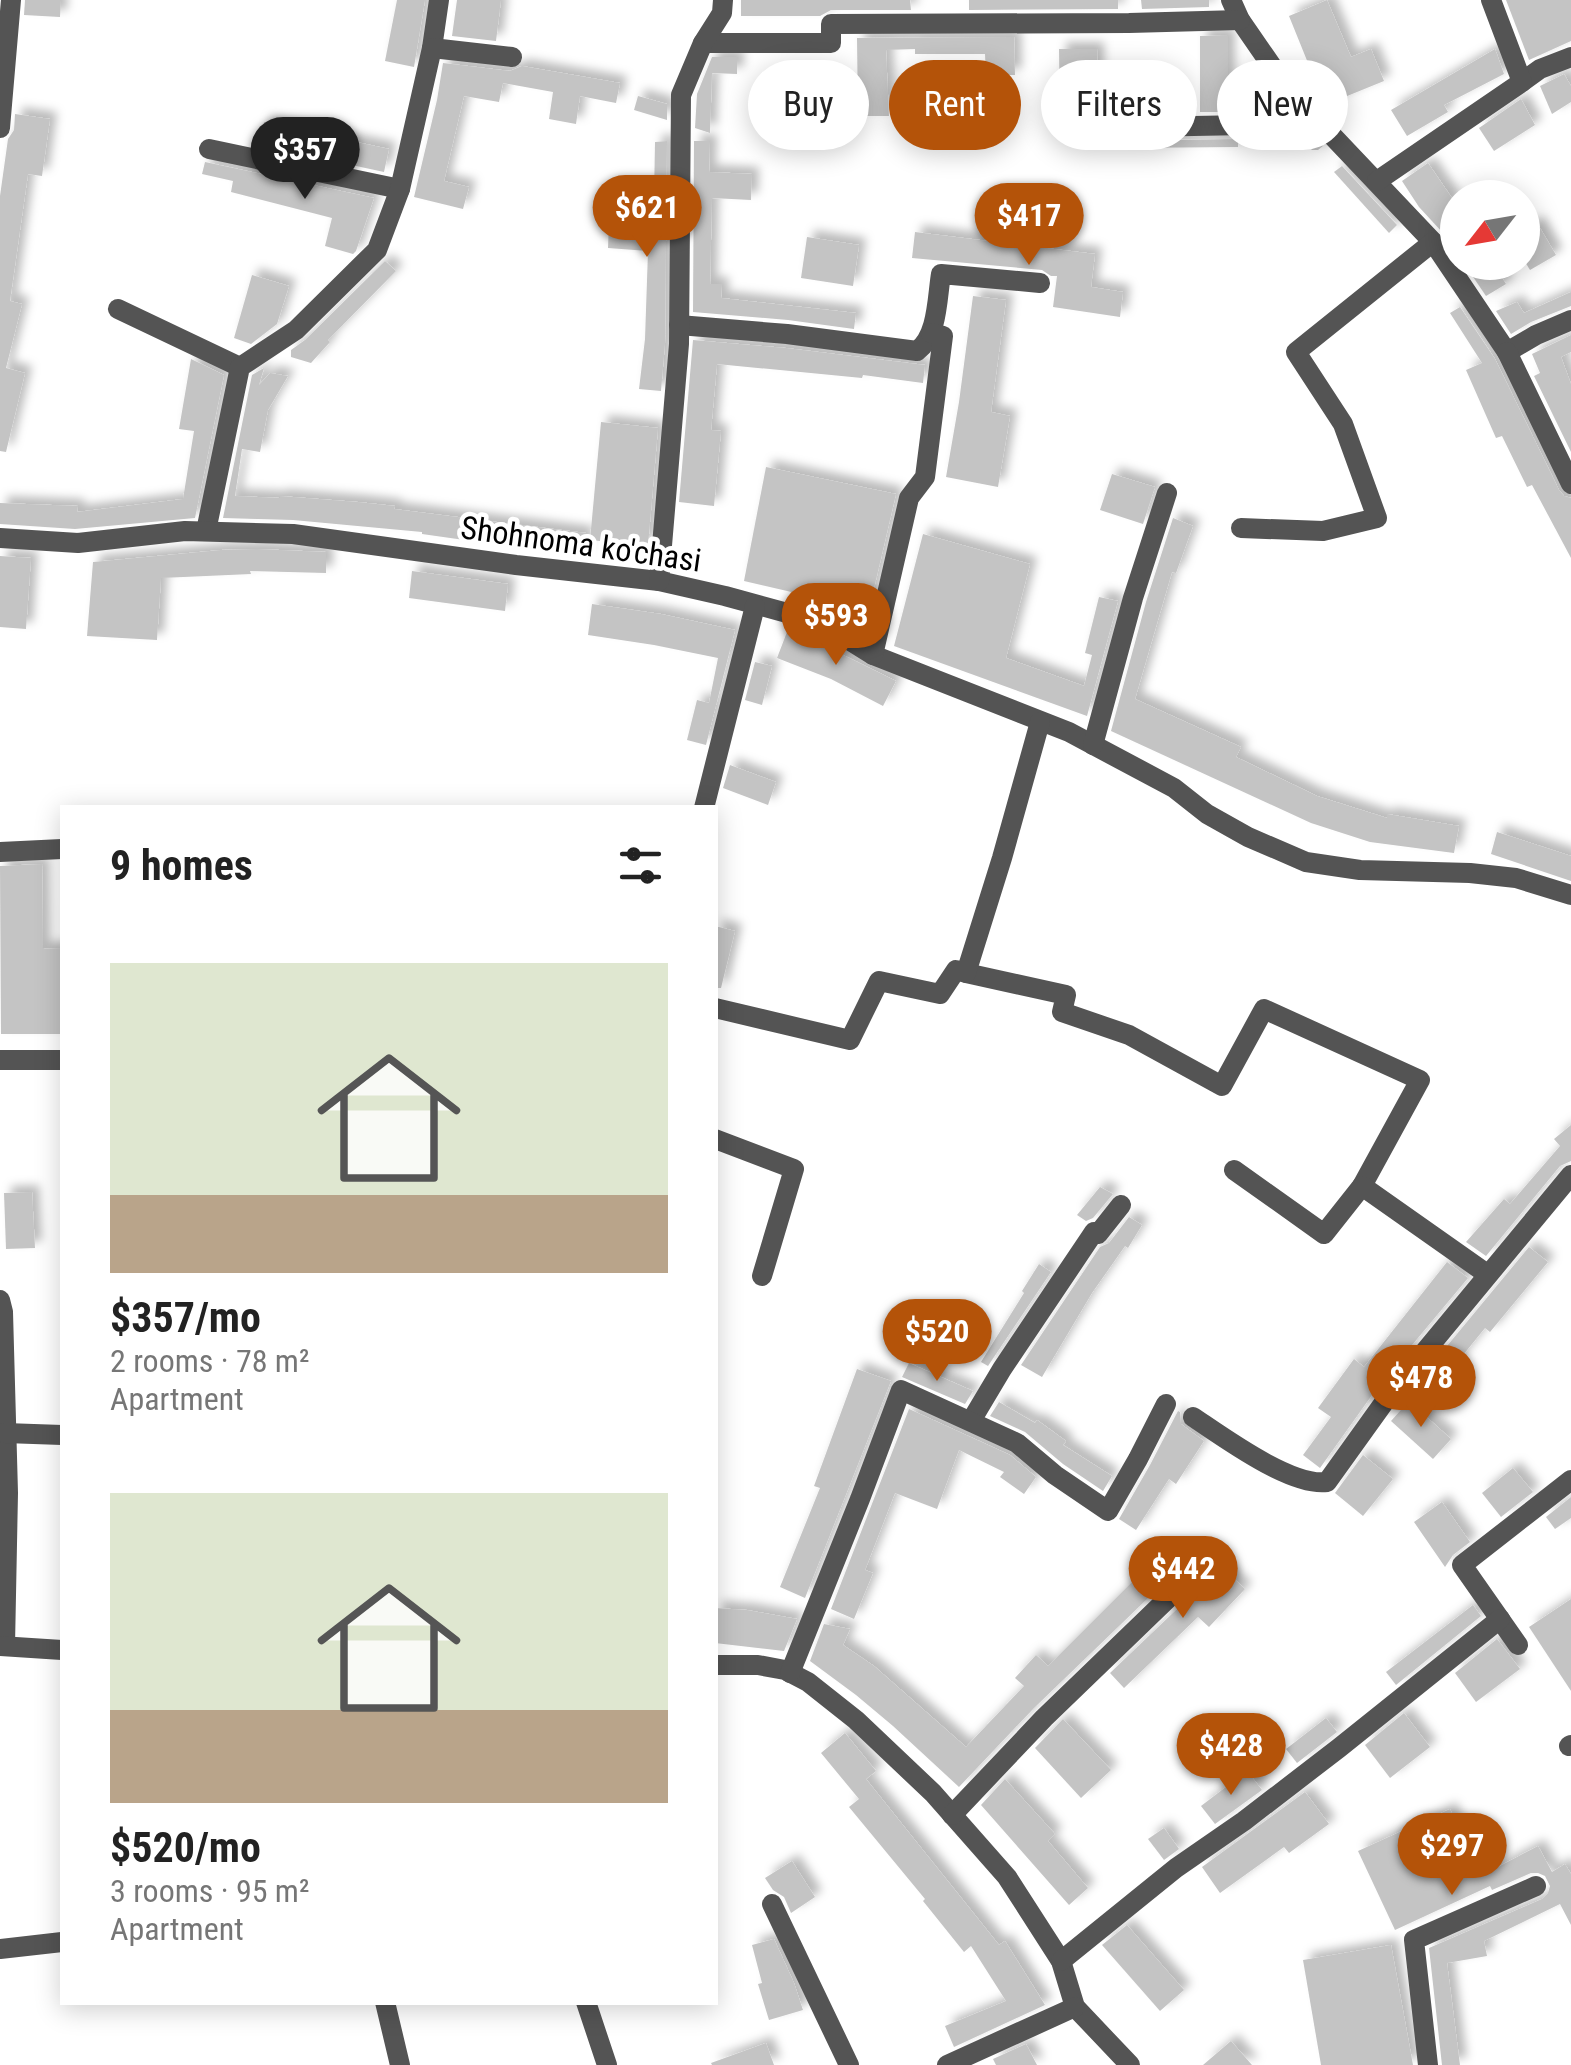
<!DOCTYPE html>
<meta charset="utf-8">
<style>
body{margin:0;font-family:"Roboto Condensed",sans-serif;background:#f6f6f6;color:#222;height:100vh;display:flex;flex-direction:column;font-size:38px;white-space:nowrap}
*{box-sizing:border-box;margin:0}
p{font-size:32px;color:#767676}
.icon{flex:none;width:55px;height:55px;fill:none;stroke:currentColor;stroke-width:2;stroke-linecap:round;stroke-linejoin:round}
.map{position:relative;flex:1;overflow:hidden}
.details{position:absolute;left:60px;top:805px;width:658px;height:1200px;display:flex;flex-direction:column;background:#fff;border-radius:0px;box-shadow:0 5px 25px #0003}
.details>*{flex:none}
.guide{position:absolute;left:748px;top:60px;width:672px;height:90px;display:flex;gap:20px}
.needle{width:65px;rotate:239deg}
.tools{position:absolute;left:1440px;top:180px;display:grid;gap:20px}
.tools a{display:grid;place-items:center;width:100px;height:100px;border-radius:50%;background:#fff;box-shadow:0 5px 25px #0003;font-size:50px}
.price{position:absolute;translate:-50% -85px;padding:0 22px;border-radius:35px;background:#b45309;color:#fff;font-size:32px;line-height:65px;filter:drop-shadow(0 2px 5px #0008)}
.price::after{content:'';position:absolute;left:50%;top:60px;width:30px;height:22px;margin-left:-15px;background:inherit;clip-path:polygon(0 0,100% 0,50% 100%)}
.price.on{background:#222;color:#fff}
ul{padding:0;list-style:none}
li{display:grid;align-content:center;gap:20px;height:530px;padding:0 50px}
li span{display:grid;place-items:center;height:310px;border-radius:0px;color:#555}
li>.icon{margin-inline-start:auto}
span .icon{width:180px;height:180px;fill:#fffc;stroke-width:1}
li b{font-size:42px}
h2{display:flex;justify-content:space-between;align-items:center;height:120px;padding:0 50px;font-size:42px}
.tag{padding:0 35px;border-radius:45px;background:#fff;box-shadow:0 5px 25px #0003;font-size:35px;line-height:90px}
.tag.on{background:#b45309;color:#fff}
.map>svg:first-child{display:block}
</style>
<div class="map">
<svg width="1571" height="2065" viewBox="0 0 1571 2065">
<defs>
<filter id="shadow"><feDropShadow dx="7" dy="-7" stdDeviation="5" flood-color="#0004"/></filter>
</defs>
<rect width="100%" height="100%" fill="#fff"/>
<g fill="#c4c4c4" filter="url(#shadow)">
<polygon points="25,0 61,0 60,17 24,15"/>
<polygon points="397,0 425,0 414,67 385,61"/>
<polygon points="457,0 501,0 496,41 452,36"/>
<polygon points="741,0 910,0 911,10 831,10 820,16 741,16"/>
<polygon points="969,0 1118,0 1118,9 969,10"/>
<polygon points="1141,0 1209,0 1209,7 1142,9"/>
<polygon points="1327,0 1351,57 1371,49 1384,81 1325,105 1289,16"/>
<polygon points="1506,0 1571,0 1571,41 1529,60"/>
<polygon points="1228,35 1228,112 1200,112 1200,36"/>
<polygon points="1014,37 1015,75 986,75 985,54 915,54 915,49 886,50 889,116 858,116 857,38"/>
<polygon points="1059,49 1097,49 1098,114 1082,116 1076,122 1060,122"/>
<polygon points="1495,49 1504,74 1444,105 1448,112 1407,136 1391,110"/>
<polygon points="712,57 737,57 737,74 712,73 710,133 695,128 697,94"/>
<polygon points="443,63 510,71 522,66 620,83 616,103 580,96 576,124 549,119 553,92 503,83 499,102 464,96 444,181 469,187 463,209 414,197 437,100"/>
<polygon points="1564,74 1571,86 1571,102 1552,114 1540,86"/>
<polygon points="638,96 667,104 667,120 634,110"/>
<polygon points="1521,99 1535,125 1494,151 1479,128"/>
<polygon points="1286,107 1323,146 1318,150 1312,150 1278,115"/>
<polygon points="15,114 50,119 42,176 28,174 10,301 22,304 6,368 25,373 6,452 0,451 0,196 8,139 14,130"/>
<polygon points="264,122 389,149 384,172 259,145"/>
<polygon points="1238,139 1238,147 1122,148 1122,141"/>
<polygon points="667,141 665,343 661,391 639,389 645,339 648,251 608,248 609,222 611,196 654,197 655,142"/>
<polygon points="694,141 710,141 709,172 752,174 751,200 712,198 710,284 722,284 721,298 856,313 854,329 788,320 693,312"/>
<polygon points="205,162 374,198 356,251 353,254 325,246 332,218 231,192 233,181 202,174"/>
<polygon points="1428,163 1454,201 1448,205 1458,218 1458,254 1443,233 1419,207 1402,181"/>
<polygon points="1342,166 1397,225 1389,233 1334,172"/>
<polygon points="1537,223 1556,255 1530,270 1522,257 1522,232"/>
<polygon points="915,232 1095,254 1091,287 1123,292 1120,317 1053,307 1057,276 1051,276 1042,270 912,258"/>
<polygon points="807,237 859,245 853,286 801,278"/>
<polygon points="385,261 396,271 328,340 330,342 311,363 291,357 291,350 305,340"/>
<polygon points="1463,262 1492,262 1506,284 1486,296"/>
<polygon points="252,275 289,286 277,324 251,344 234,338"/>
<polygon points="1571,292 1571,306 1531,322 1511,334 1496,311 1517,302 1524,313"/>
<polygon points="973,296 1006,300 991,412 1010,416 998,487 946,477 959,402"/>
<polygon points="1460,307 1495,359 1559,490 1564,496 1571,498 1571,558 1532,485 1527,487 1502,436 1496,438 1466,370 1482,363 1450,313"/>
<polygon points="1571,335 1571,352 1561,357 1571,384 1571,452 1534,376 1540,373 1532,354"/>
<polygon points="693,340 786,348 925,365 923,383 863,375 862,378 717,364 711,430 721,431 714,506 679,502"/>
<polygon points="191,359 224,375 195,518 75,529 0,524 0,503 78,506 77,512 183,499 194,431 179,429"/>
<polygon points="264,368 259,385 270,373 288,376 268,410 260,452 242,449 235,496 280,498 280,496 358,502 395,506 394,509 586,533 583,557 422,534 422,532 293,520 223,518 252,375"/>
<polygon points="601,422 658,428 648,546 590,540"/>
<polygon points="766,467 896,494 869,610 744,581"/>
<polygon points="1112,474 1155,487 1143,524 1100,510"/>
<polygon points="1173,518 1193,526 1176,573 1172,572 1135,699 1241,747 1236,757 1317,796 1387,818 1387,814 1459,826 1454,853 1370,842 1311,823 1111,731 1146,602"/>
<polygon points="923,534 1030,564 1006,658 1084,686 1092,655 1085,653 1099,597 1118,601 1087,716 894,646"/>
<polygon points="257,549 326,552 326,573 250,571 251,574 161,578 157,640 87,636 93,562 221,550"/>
<polygon points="0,556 31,558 26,629 0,627"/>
<polygon points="412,571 508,584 505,611 409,598"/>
<polygon points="592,604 661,614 735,630 706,745 687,740 697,700 709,703 718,658 654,645 588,635"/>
<polygon points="787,632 837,652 896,681 883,706 831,679 777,658"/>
<polygon points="755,662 772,666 762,705 745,700"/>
<polygon points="730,765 776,782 768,805 723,788"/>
<polygon points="1497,832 1571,856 1571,881 1491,854"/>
<polygon points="42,864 43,949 62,948 62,1034 1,1034 0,866"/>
<polygon points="715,926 735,931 721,988 715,988"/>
<polygon points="1571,1125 1571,1161 1560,1166 1486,1256 1466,1242 1504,1199 1510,1204 1560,1146 1554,1139"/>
<polygon points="1100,1187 1113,1194 1093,1218 1086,1221 1077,1215"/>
<polygon points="32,1192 35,1248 6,1249 4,1193"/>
<polygon points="1129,1217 1142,1225 1128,1248 1125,1246 1092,1293 1042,1377 1021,1365 1100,1247 1109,1243"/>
<polygon points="1529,1247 1548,1262 1490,1332 1485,1328 1437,1387 1423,1375"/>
<polygon points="1447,1262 1468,1278 1382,1381 1320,1468 1303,1455 1331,1417 1318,1408 1354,1359 1364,1367"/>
<polygon points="1039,1264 1051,1272 988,1366 981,1362 1024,1293 1022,1291"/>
<polygon points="909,1363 973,1391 965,1404 902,1377"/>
<polygon points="857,1369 891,1381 805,1598 780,1587 820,1488 814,1486"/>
<polygon points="1409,1401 1451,1439 1433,1459 1391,1421"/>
<polygon points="999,1402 1035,1423 1037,1420 1066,1441 1063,1445 1112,1476 1103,1491 1063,1464 1025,1432 990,1416"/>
<polygon points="909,1409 1010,1455 1036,1477 1024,1494 1000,1477 1004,1472 959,1450 937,1509 895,1493 865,1570 873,1573 854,1619 831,1609"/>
<polygon points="1178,1411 1180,1412 1181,1424 1204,1441 1176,1484 1169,1479 1136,1530 1119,1519 1150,1465"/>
<polygon points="1363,1455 1393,1479 1363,1516 1335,1493"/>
<polygon points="1513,1468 1533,1492 1501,1517 1482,1493"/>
<polygon points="1571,1497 1571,1518 1555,1529 1546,1517"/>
<polygon points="1442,1502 1470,1542 1453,1555 1445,1567 1414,1522"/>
<polygon points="1157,1557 1173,1574 1034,1708 959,1787 893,1726 856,1695 810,1661 824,1624 850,1629 843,1645 874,1666 966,1747 1024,1686 1015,1678 1036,1655 1048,1666"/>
<polygon points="1216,1562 1245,1589 1209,1627 1198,1617 1124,1688 1110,1673 1196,1591 1199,1580"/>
<polygon points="1571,1599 1571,1691 1529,1627"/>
<polygon points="1473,1605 1481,1616 1396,1685 1386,1672"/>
<polygon points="715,1608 747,1610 797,1619 784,1651 715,1643"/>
<polygon points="1497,1639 1520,1669 1476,1702 1455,1673"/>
<polygon points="1404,1713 1430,1747 1390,1778 1365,1745"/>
<polygon points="1326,1718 1337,1732 1297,1763 1286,1749"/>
<polygon points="1063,1719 1111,1770 1081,1798 1035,1748"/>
<polygon points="845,1733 876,1771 866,1779 999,1945 1005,1941 1045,2005 954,2047 945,2026 1006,2001 971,1946 964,1952 923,1901 925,1899 849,1807 859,1799 821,1753"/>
<polygon points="1247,1771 1262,1790 1215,1824 1201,1806"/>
<polygon points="1005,1779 1055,1834 1048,1841 1088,1888 1069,1905 981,1805"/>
<polygon points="1305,1792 1329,1824 1289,1853 1284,1847 1220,1893 1202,1867"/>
<polygon points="1450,1809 1481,1876 1538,1846 1552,1872 1565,1864 1571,1874 1571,1925 1560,1904 1484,1941 1487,1956 1447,1963 1460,2065 1442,2065 1429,1948 1542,1899 1548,1893 1550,1886 1545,1876 1538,1873 1531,1873 1492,1890 1490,1886 1395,1930 1358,1851"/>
<polygon points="1164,1828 1179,1849 1164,1860 1148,1839"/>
<polygon points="792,1861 815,1897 791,1913 784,1897 773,1890 765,1878"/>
<polygon points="1127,1925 1184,1990 1160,2011 1102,1945"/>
<polygon points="774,1939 794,1983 803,2010 769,2020 758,1984 762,1983 752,1945"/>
<polygon points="1391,1945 1413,2065 1321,2065 1303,1960"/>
<polygon points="1231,2041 1252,2065 1203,2065"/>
<polygon points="766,2043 774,2065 712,2065 711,2063"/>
<polygon points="1026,2044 1037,2065 996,2065 993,2059"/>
</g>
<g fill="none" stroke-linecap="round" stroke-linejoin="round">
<g stroke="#545454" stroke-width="20">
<polyline points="1231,0 1240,20 1287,88 1433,242 1507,352 1536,335 1571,320"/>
<polyline points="703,43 831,43 831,24 1129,23 1240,20"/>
<polyline points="432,48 439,0"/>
<polyline points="1522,82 1540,69 1571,57"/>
<polyline points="0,128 11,0"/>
<polyline points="1088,128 1246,125 1287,88"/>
<polyline points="209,149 400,189"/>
<polyline points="1377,181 1522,82 1491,0"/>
<polyline points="118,309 240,367"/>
<path d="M 679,325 L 787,334 L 917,351 C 938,336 937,298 941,274 L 1040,283"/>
<polyline points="1507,352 1571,484"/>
<polyline points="1241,528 1323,531 1377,518 1343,424 1296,352 1433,242"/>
<polyline points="206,531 240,367 296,330 377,250 400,189 432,48 512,57"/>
<polyline points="0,538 78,543 185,531 293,534 516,565 659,581 725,596 820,622 873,655 1069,732 1174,788 1207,814 1248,837 1306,862 1360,870 1470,873 1516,878 1571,895"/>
<polyline points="659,581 679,344 681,95 703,43 722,13 723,0"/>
<polyline points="873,655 909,498 925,477 943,336 931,333"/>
<polyline points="1093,745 1133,598 1167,493"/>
<polyline points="704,808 755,606"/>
<polyline points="0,852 62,849"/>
<polyline points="966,973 1066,995 1062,1012 1129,1035 1222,1086 1264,1009 1420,1080 1362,1186"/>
<polyline points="715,1008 850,1040 879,981 940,994 956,970 966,973 1002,858 1040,722"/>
<polyline points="0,1060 62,1060"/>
<polyline points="715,1139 794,1169 762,1276"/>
<polyline points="1234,1170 1324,1234 1362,1186 1487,1274"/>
<polyline points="0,1300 3,1312 8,1493 5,1646"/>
<path d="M 1193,1417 C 1223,1437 1291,1487 1327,1482 L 1393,1390 L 1571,1175"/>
<polyline points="971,1421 1002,1369 1090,1238 1094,1232 1098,1234 1121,1205"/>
<polyline points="5,1433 62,1435"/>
<polyline points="1518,1645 1462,1565 1571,1480"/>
<polyline points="0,1646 62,1650"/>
<polyline points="715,1665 758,1665 785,1670 808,1682 856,1720 933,1793 1007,1877 1061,1961 1075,2007 1130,2065"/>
<polyline points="790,1673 860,1499 901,1390 1017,1443 1055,1475 1108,1511 1138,1459 1166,1404"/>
<polyline points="1569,1746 1571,1745"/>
<polyline points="952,1815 1044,1718 1186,1581"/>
<polyline points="772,1904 849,2065"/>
<polyline points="0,1949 62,1942"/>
<polyline points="1061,1961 1176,1868 1244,1821 1339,1748 1500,1619"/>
<polyline points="385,2002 400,2065"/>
<polyline points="586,2002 607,2065"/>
<polyline points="947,2065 1075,2007"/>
<polyline points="1428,2065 1414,1940 1536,1886"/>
</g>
</g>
<g text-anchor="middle" stroke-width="9" stroke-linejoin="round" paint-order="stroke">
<g font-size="32" fill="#000" stroke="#fff">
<text transform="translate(581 544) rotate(8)" y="11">Shohnoma ko'chasi</text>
</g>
</g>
</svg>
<div class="tools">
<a><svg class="needle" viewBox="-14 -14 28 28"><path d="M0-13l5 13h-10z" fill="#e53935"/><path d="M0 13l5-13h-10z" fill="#767676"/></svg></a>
</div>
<b class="price on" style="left:305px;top:202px">$357</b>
<b class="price" style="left:647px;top:260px">$621</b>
<b class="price" style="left:1029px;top:268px">$417</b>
<b class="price" style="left:836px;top:668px">$593</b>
<b class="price" style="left:937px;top:1384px">$520</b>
<b class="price" style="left:1421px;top:1430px">$478</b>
<b class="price" style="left:1183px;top:1621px">$442</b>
<b class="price" style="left:1231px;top:1798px">$428</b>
<b class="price" style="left:1452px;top:1898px">$297</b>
<div class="guide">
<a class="tag">Buy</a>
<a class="tag on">Rent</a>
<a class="tag">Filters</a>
<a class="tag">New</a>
</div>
<section class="details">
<h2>9 homes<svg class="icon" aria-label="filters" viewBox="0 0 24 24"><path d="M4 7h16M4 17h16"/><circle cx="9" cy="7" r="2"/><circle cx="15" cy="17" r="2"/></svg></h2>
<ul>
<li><span style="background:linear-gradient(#dfe7d0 75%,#b9a48a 0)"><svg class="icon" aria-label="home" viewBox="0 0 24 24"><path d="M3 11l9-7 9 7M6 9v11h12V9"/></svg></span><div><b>$357/mo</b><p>2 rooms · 78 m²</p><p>Apartment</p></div></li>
<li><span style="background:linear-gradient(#dfe7d0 70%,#b9a48a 0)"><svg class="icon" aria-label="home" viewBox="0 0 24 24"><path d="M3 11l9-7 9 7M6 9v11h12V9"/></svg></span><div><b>$520/mo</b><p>3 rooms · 95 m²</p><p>Apartment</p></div></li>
</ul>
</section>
</div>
